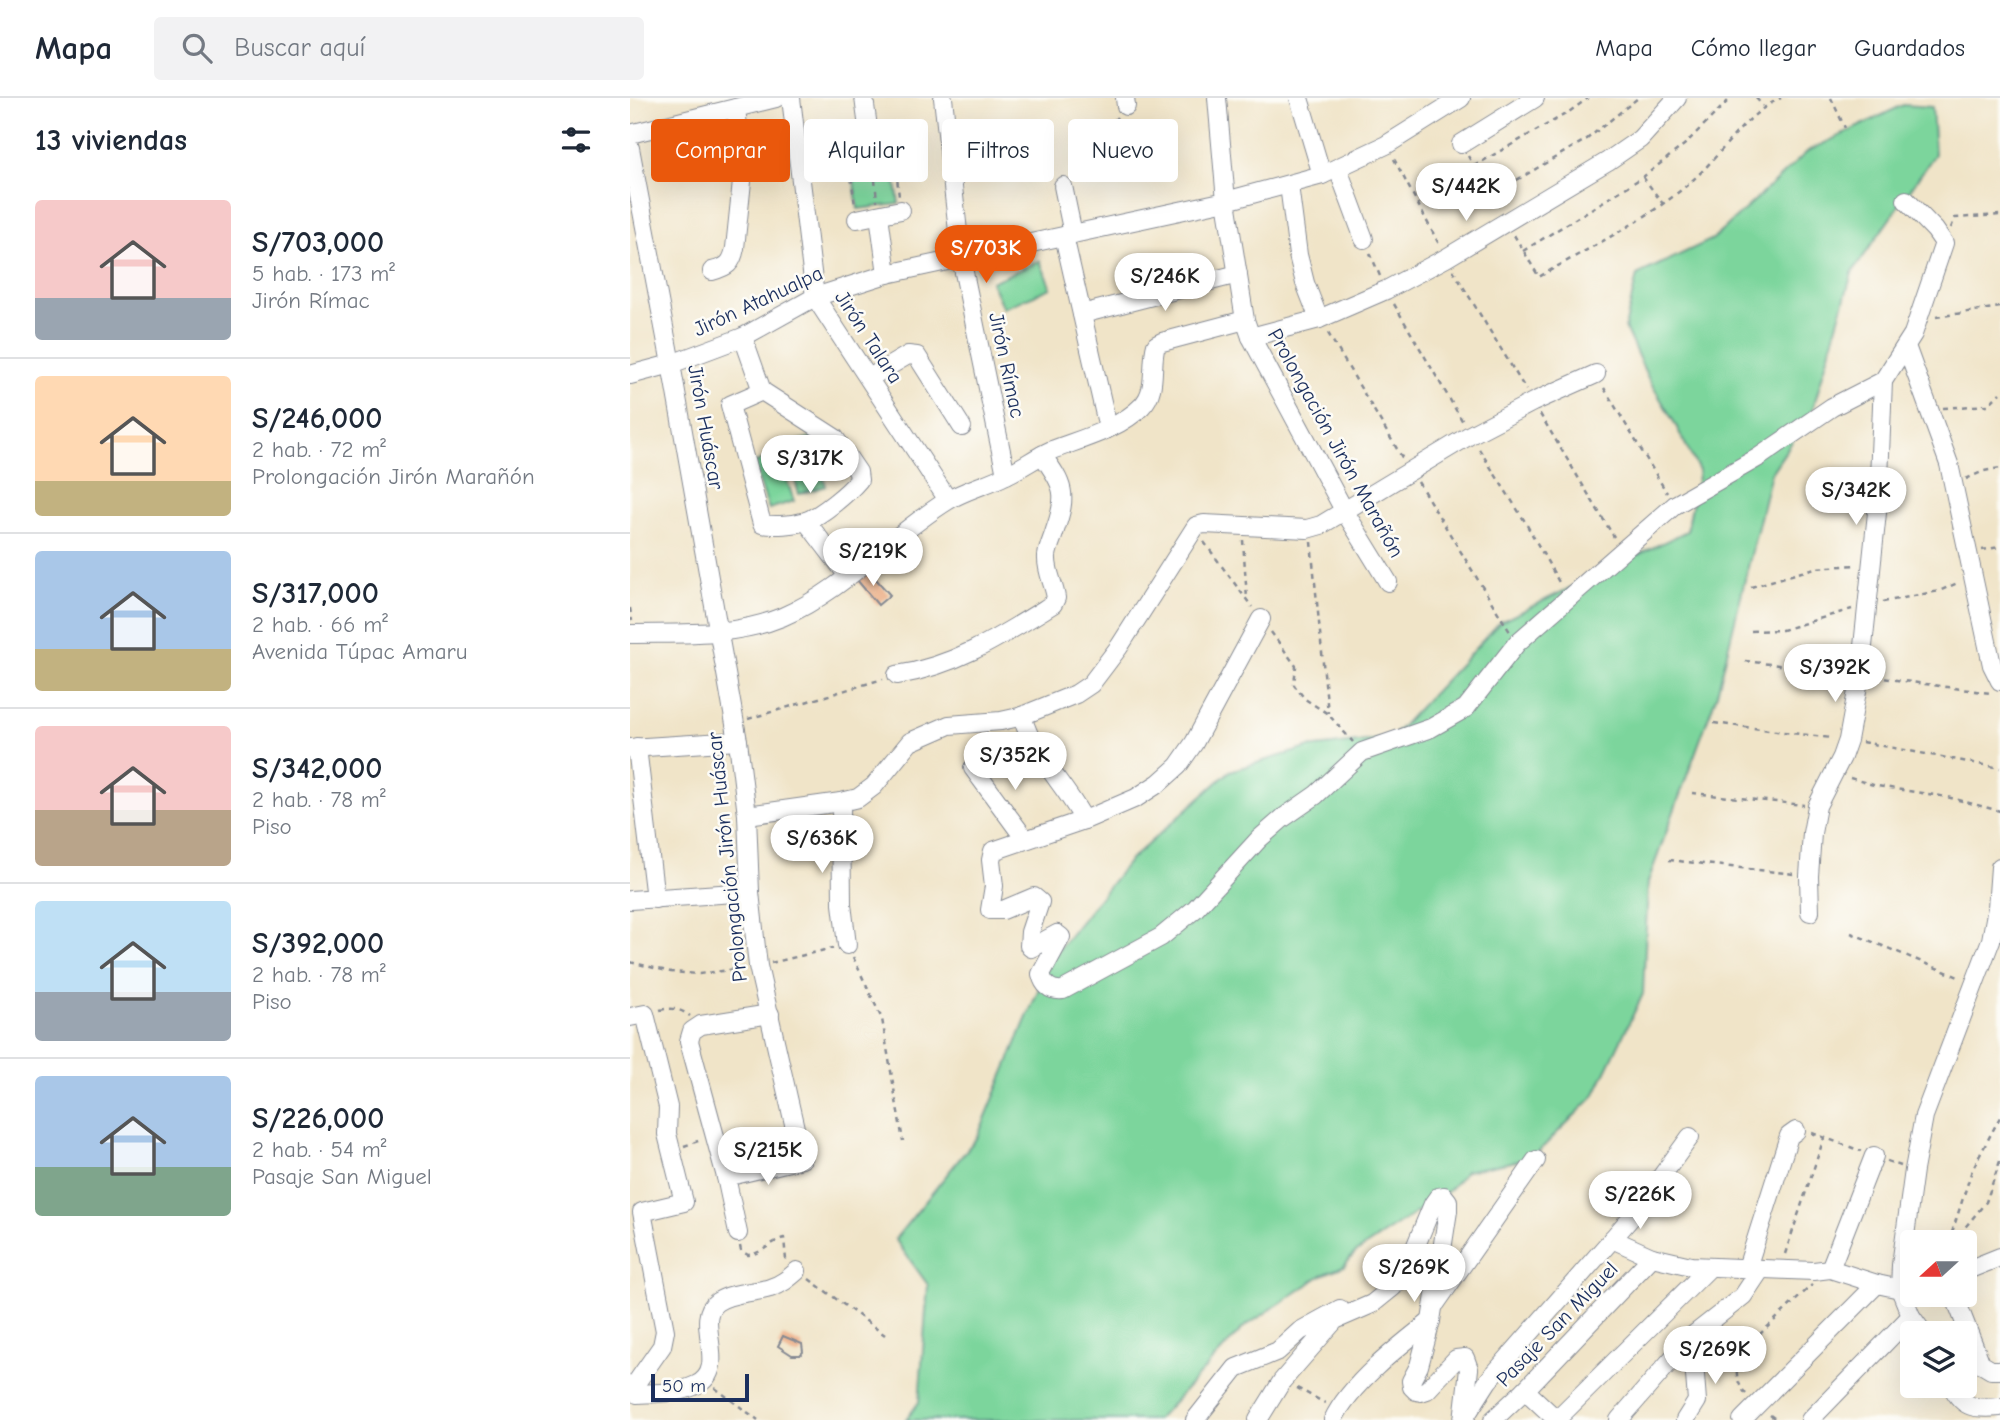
<!DOCTYPE html>
<html lang="es">
<meta charset="utf-8">
<style>
body{margin:0;font-family:"Comic Neue",sans-serif;background:#f2f2f3;color:#1f2937;height:100vh;display:flex;flex-direction:column;font-size:26px;white-space:nowrap}
*{box-sizing:border-box;margin:0}
p{font-size:23px;color:#747a83}
.icon{flex:none;width:38px;height:38px;fill:none;stroke:currentColor;stroke-width:2;stroke-linecap:round;stroke-linejoin:round}
.map{position:relative;flex:1;overflow:hidden}
.side{display:flex;flex-direction:column;background:#fff;width:630px}
.side>*{flex:none}
.banner{position:absolute;left:21px;top:21px;width:665px;height:63px;display:flex;gap:14px}
.needle{width:46px;rotate:249deg}
.tools{position:absolute;left:1270px;top:1132px;display:grid;gap:14px}
.tools a{display:grid;place-items:center;width:77px;height:77px;border-radius:7px;background:#fff;box-shadow:0 7px 28px #0002;font-size:35px}
.scale{position:absolute;left:21px;bottom:18px;width:98px;box-sizing:border-box;padding-left:7px;border:4px solid #1b2f5e;border-top:0;font-size:19px;line-height:24px;white-space:nowrap;color:#1b2f5e;-webkit-text-stroke:5px #fdfcf7;paint-order:stroke}
.price{position:absolute;translate:-50% -60px;padding:0 16px;border-radius:24px;background:#fff;color:#222;font-size:23px;line-height:46px;filter:drop-shadow(0 2px 4px #0008)}
.price::after{content:'';position:absolute;left:50%;top:42px;width:21px;height:16px;margin-left:-10px;background:inherit;clip-path:polygon(0 0,100% 0,50% 100%)}
.price.active{background:#ea580c;color:#fff}
ul{padding:0;list-style:none}
li{display:flex;align-items:center;gap:21px;height:175px;padding:0 35px}
li+li{border-top:2px solid #e0e1e3}
li span{display:grid;place-items:center;flex:none;width:196px;height:140px;border-radius:7px;color:#555}
li>.icon{margin-inline-start:auto}
span .icon{width:84px;height:84px;fill:#fffc;stroke-width:1}
li b{font-size:30px}
h2{display:flex;justify-content:space-between;align-items:center;height:84px;padding:0 35px;font-size:30px}
.chip{padding:0 24px;border-radius:7px;background:#fff;box-shadow:0 7px 28px #0002;font-size:24px;line-height:63px}
.chip.active{background:#ea580c;color:#fff}
header{display:flex;align-items:center;gap:42px;box-sizing:border-box;height:98px;padding:0 35px;background:#fff;border-bottom:2px solid #e0e1e3}
header strong{font-size:33px}
nav{display:flex;gap:38px;margin-inline-start:auto;font-size:24px}
.search{width:490px;height:63px;background:#f2f2f3;display:flex;align-items:center;gap:18px;box-sizing:border-box;padding:0 24px;border-radius:7px;color:#747a83;font-size:26px}
main{display:flex;flex:1;min-height:0}
.map>svg:first-child{display:block}
</style>
<header>
<strong>Mapa</strong>
<div class="search"><svg class="icon" aria-label="search" viewBox="0 0 24 24"><circle cx="10" cy="10" r="6"/><path d="M15 15l6 6"/></svg>Buscar aquí</div>
<nav><a>Mapa</a><a>Cómo llegar</a><a>Guardados</a></nav>
</header>
<main>
<section class="side">
<h2>13 viviendas<svg class="icon" aria-label="filters" viewBox="0 0 24 24"><path d="M4 7h16M4 17h16"/><circle cx="9" cy="7" r="2"/><circle cx="15" cy="17" r="2"/></svg></h2>
<ul>
<li><span style="background:linear-gradient(#f6c9c9 70%,#9aa5b1 0)"><svg class="icon" aria-label="home" viewBox="0 0 24 24"><path d="M3 11l9-7 9 7M6 9v11h12V9"/></svg></span><div><b>S/703,000</b><p>5 hab. · 173 m²</p><p>Jirón Rímac</p></div></li>
<li><span style="background:linear-gradient(#ffd9b3 75%,#c2b280 0)"><svg class="icon" aria-label="home" viewBox="0 0 24 24"><path d="M3 11l9-7 9 7M6 9v11h12V9"/></svg></span><div><b>S/246,000</b><p>2 hab. · 72 m²</p><p>Prolongación Jirón Marañón</p></div></li>
<li><span style="background:linear-gradient(#a9c7e8 70%,#c2b280 0)"><svg class="icon" aria-label="home" viewBox="0 0 24 24"><path d="M3 11l9-7 9 7M6 9v11h12V9"/></svg></span><div><b>S/317,000</b><p>2 hab. · 66 m²</p><p>Avenida Túpac Amaru</p></div></li>
<li><span style="background:linear-gradient(#f6c9c9 60%,#b9a48a 0)"><svg class="icon" aria-label="home" viewBox="0 0 24 24"><path d="M3 11l9-7 9 7M6 9v11h12V9"/></svg></span><div><b>S/342,000</b><p>2 hab. · 78 m²</p><p>Piso</p></div></li>
<li><span style="background:linear-gradient(#bfe0f5 65%,#9aa5b1 0)"><svg class="icon" aria-label="home" viewBox="0 0 24 24"><path d="M3 11l9-7 9 7M6 9v11h12V9"/></svg></span><div><b>S/392,000</b><p>2 hab. · 78 m²</p><p>Piso</p></div></li>
<li><span style="background:linear-gradient(#a9c7e8 65%,#7fa58c 0)"><svg class="icon" aria-label="home" viewBox="0 0 24 24"><path d="M3 11l9-7 9 7M6 9v11h12V9"/></svg></span><div><b>S/226,000</b><p>2 hab. · 54 m²</p><p>Pasaje San Miguel</p></div></li>
</ul>
</section>
<div class="map">
<svg width="1370" height="1322" viewBox="0 0 1370 1322">
<rect width="100%" height="100%" fill="#fdfcf7"/>
<filter id="ink" filterUnits="userSpaceOnUse"><feTurbulence type="fractalNoise" baseFrequency=".0143" numOctaves="2"/><feDisplacementMap in="SourceGraphic" scale="14" xChannelSelector="R" yChannelSelector="G"/><feConvolveMatrix kernelMatrix="1 2 1 2 8 2 1 2 1" color-interpolation-filters="sRGB"/></filter>
<filter id="wash" filterUnits="userSpaceOnUse"><feTurbulence type="fractalNoise" baseFrequency=".00686" numOctaves="4" result="noise"/><feDisplacementMap in="SourceGraphic" scale="28" xChannelSelector="R" yChannelSelector="G"/><feGaussianBlur stdDeviation="1.57" result="paint"/><feColorMatrix in="noise" values="0 0 0 0 0 0 0 0 0 0 0 0 0 0 0 0 0 1.4 0 .05"/><feComposite in="paint" operator="in"/></filter>
<g filter="url(#wash)">
<rect width="100%" height="100%" fill="#f0e4c8"/>
<g fill="#7cd59c" stroke="#4c827d" stroke-width="2">
<polygon points="1273,7 1302,9 1305,56 1222,175 1182,314 1141,375 1087,596 1018,784 1013,896 964,998 902,1060 836,1073 817,1094 725,1155 714,1168 692,1177 613,1230 527,1322 276,1322 289,1304 298,1187 265,1141 348,1038 421,861 499,763 600,673 677,650 761,640 870,524 1057,433 1069,373 1043,322 1018,280 995,230 1007,177 1083,141 1178,53"/>
<polygon points="260,44 269,106 228,111 219,49"/>
<polygon points="410,163 421,190 373,210 361,184"/>
<polygon points="182,339 196,388 169,396 155,347"/>
<polygon points="148,356 164,403 139,411 123,365"/>
</g>
<g id="blocks">
<g fill="#edb38d">
<polygon points="238,472 260,497 248,507 227,482"/>
<polygon points="153,1238 172,1246 173,1254 170,1257 162,1257 148,1248"/>
</g>
</g>
</g>
<g filter="url(#ink)">
<use href="#blocks" fill-opacity="0" stroke="#868a93" stroke-width="2"/>
<g fill="none" stroke-linecap="round" stroke-linejoin="round">
<defs>
<g id="minor">
<polyline points="161,0 185,199 318,402"/>
<polyline points="234,0 240,44"/>
<polyline points="313,0 331,160 376,377"/>
<polyline points="495,0 496,8"/>
<polyline points="587,0 596,103 615,222 621,239 715,414 758,484"/>
<polyline points="669,0 692,77"/>
<polyline points="0,36 146,0"/>
<polyline points="831,46 905,0"/>
<polyline points="0,50 41,266 108,643 117,717 120,794 128,868 172,1061 96,1079"/>
<polyline points="708,71 734,141"/>
<polyline points="659,87 668,157 675,185 689,221"/>
<polyline points="433,88 443,136"/>
<polyline points="249,117 257,176"/>
<polyline points="227,121 271,112"/>
<polyline points="434,138 478,330"/>
<path d="M 82,173 C 97,169 102,166 105,150 L 113,74 L 106,10"/>
<polyline points="452,216 608,176"/>
<path d="M 113,239 L 132,293 L 205,340 L 228,374 L 229,382 C 218,395 192,417 176,423 C 163,427 145,428 132,426 L 100,307 L 132,293"/>
<polyline points="621,239 689,221 756,192 816,160 978,63 1010,41 1047,0"/>
<polyline points="1276,248 1319,366 1362,567 1370,583"/>
<polyline points="0,277 41,266 113,239 185,199 257,176 596,103 692,77 756,47 831,0"/>
<polyline points="239,280 278,257 287,258 332,329"/>
<polyline points="176,423 218,478"/>
<path d="M 631,521 L 564,645 L 548,668 L 529,685 L 506,700 L 457,721 L 363,753 L 361,762 L 364,788 L 360,812 L 373,812 L 404,799 L 410,804 L 400,834 L 399,848 L 401,850 L 427,836 L 431,839 L 411,876 C 414,888 421,893 433,892 L 531,839 L 565,811 L 629,741 L 653,720 L 686,697 L 732,654 L 801,630 L 836,610 L 887,545 L 1045,407 L 1129,359 L 1202,309 L 1253,283 L 1283,236 L 1314,145 L 1305,132 L 1276,102"/>
<path d="M 0,536 C 51,535 104,539 152,519 C 213,493 262,437 317,403 C 335,392 357,387 376,377 C 392,370 406,359 422,352 C 451,341 490,331 512,308 C 528,292 520,267 526,247 L 532,244 L 615,222"/>
<path d="M 267,577 C 326,568 373,537 423,506 L 426,500 C 424,485 416,474 417,458 C 418,449 423,440 425,432 C 438,396 434,387 412,357"/>
<path d="M 392,618 C 403,658 435,686 454,722"/>
<polyline points="7,649 25,801"/>
<polyline points="0,650 108,643"/>
<polyline points="343,670 395,741"/>
<polyline points="211,704 212,806 217,847"/>
<polyline points="117,717 211,704 228,700 244,688 280,644 319,627 371,623 389,619 446,596 461,586 489,549 566,428 574,426 677,431 691,427 840,337 903,304 966,276"/>
<polyline points="0,802 120,794"/>
<polyline points="1180,814 1179,778 1182,735 1187,708 1212,659 1218,642 1230,577 1248,405 1253,283"/>
<polyline points="0,919 15,916 38,1009 37,1036 54,1104 12,1114 35,1233 32,1248 4,1288"/>
<polyline points="108,1135 96,1079 59,943 62,933 71,927 140,916"/>
<polyline points="982,1141 1022,1159 1061,1168 1184,1173 1200,1171 1247,1186 1270,1191"/>
<polyline points="1117,1170 1159,1038 1166,1033"/>
<polyline points="1200,1171 1244,1058"/>
<polyline points="1335,1173 1370,1159"/>
<polyline points="1324,1197 1351,1266 1361,1272 1370,1272"/>
<polyline points="806,1205 906,1062"/>
<polyline points="1294,1236 1281,1218 1270,1191 1271,1167 1284,1072 1294,1018 1361,842 1367,810 1370,769"/>
<path d="M 0,1287 L 8,1291 L 7,1296 C 27,1295 47,1296 66,1287 C 101,1271 62,1221 87,1204 C 102,1194 124,1195 140,1190 C 151,1187 159,1180 167,1173"/>
<path d="M 1322,1288 C 1333,1311 1346,1311 1370,1309"/>
<polyline points="895,1292 927,1322"/>
<polyline points="835,1319 858,1283 1005,1115 1060,1039"/>
<polyline points="565,1322 606,1270 648,1253 670,1233 710,1211"/>
<polyline points="628,1322 652,1283 705,1222 742,1206 763,1189 775,1174 803,1106 808,1099 814,1098 818,1103 818,1113 801,1223 789,1268 781,1283 782,1289 786,1293 791,1294 797,1292 826,1261 835,1260 839,1271 833,1322"/>
<path d="M 703,1322 C 719,1287 770,1247 801,1223"/>
<polyline points="863,1322 895,1292 1022,1159"/>
<polyline points="926,1322 1079,1170"/>
<polyline points="989,1322 1062,1238 1113,1198 1131,1171"/>
<polyline points="1055,1322 1067,1303 1062,1238"/>
<polyline points="1112,1322 1247,1186"/>
<polyline points="1180,1322 1281,1218"/>
</g>
</defs>
<use href="#minor" stroke="#868a93" stroke-width="20"/>
<g stroke="#868a93" stroke-width="2.5" stroke-dasharray="5 5" stroke-linecap="butt">
<polyline points="1126,0 1133,8"/>
<polyline points="1201,0 1215,30"/>
<polyline points="256,41 263,40 269,99"/>
<polyline points="225,47 217,48 225,107"/>
<polyline points="838,58 868,110"/>
<polyline points="764,61 810,148"/>
<circle cx="244" cy="74" r="7"/>
<polyline points="844,68 939,14 958,0"/>
<polyline points="251,74 266,72"/>
<polyline points="442,77 487,19"/>
<polyline points="221,78 238,75"/>
<polyline points="1013,79 1033,106"/>
<polyline points="245,82 247,103"/>
<polyline points="861,97 957,41 1008,0"/>
<polyline points="1321,130 1325,120 1370,117"/>
<path d="M 884,137 L 909,179 C 961,148 1019,122 1064,81 C 1093,55 1115,16 1151,0"/>
<polyline points="893,153 1013,79 1054,47 1101,0"/>
<polyline points="740,155 750,178"/>
<polyline points="823,172 896,292"/>
<polyline points="764,206 833,324"/>
<polyline points="1306,219 1370,209"/>
<polyline points="698,235 773,361"/>
<polyline points="974,290 1037,395"/>
<polyline points="1313,310 1358,307 1370,295"/>
<polyline points="910,316 984,439"/>
<polyline points="849,351 894,422 930,486"/>
<polyline points="1336,381 1354,373 1370,370"/>
<polyline points="788,384 880,534"/>
<polyline points="613,442 617,501"/>
<polyline points="574,444 622,509"/>
<polyline points="681,444 698,615"/>
<polyline points="1352,452 1370,449"/>
<polyline points="1121,489 1185,470 1226,467"/>
<polyline points="1253,504 1309,493 1330,484"/>
<polyline points="0,510 2,523"/>
<polyline points="1121,533 1152,532 1222,511"/>
<polyline points="641,534 666,568 664,587 675,601 698,616 723,644"/>
<polyline points="1115,563 1214,575"/>
<polyline points="1245,579 1360,595"/>
<polyline points="118,621 253,581"/>
<polyline points="1084,625 1201,640"/>
<polyline points="1232,644 1370,670"/>
<polyline points="1220,680 1247,688 1317,699 1370,713"/>
<polyline points="1062,695 1174,707"/>
<polyline points="1039,762 1164,776"/>
<polyline points="1221,835 1331,880"/>
<polyline points="223,859 252,921 273,1043"/>
<polyline points="0,864 41,874 69,876 114,870"/>
<polyline points="141,865 203,850"/>
<path d="M 30,912 C 41,909 51,911 60,918"/>
<polyline points="1182,1035 1231,1053"/>
<polyline points="54,1048 71,1042"/>
<polyline points="1257,1063 1271,1068"/>
<polyline points="1319,1144 1342,1072 1370,1019"/>
<polyline points="1323,1144 1356,1104 1370,1063"/>
<path d="M 110,1148 L 111,1153 L 118,1157 C 135,1155 139,1144 154,1140 L 156,1162"/>
<polyline points="1155,1156 1194,1040"/>
<polyline points="179,1181 255,1237"/>
<polyline points="85,1290 128,1322"/>
<polyline points="667,1290 695,1305"/>
<path d="M 1116,1296 C 1104,1282 1105,1270 1112,1253 L 1182,1187"/>
<polyline points="1140,1317 1147,1322"/>
</g>
<use href="#minor" stroke="#fff" stroke-width="18"/>
</g>
</g>
<g text-anchor="middle" stroke-width="5" stroke-linejoin="round" paint-order="stroke">
<g font-size="21" fill="#1b2f5e" stroke="#fdfcf7">
<text transform="translate(128 203) rotate(-25)" y="7">Jirón Atahualpa</text>
<text transform="translate(239 239) rotate(57)" y="7">Jirón Talara</text>
<text transform="translate(377 267) rotate(78)" y="7">Jirón Rímac</text>
<text transform="translate(76 329) rotate(80)" y="7">Jirón Huáscar</text>
<text transform="translate(706 345) rotate(61)" y="7">Prolongación Jirón Marañón</text>
<text transform="translate(97 759) rotate(-96)" y="7">Prolongación Jirón Huáscar</text>
<text transform="translate(927 1226) rotate(-46)" y="7">Pasaje San Miguel</text>
</g>
</g>
</svg>
<div class="tools">
<a><svg class="needle" viewBox="-14 -14 28 28"><path d="M0-13l5 13h-10z" fill="#e53935"/><path d="M0 13l5-13h-10z" fill="#747a83"/></svg></a>
<a><svg class="icon" aria-label="layers" viewBox="0 0 24 24"><path d="M12 4l9 5-9 5-9-5zM3 14l9 5 9-5"/></svg></a>
</div>
<div class="scale">50 m</div>
<b class="price" style="left:836px;top:125px">S/442K</b>
<b class="price active" style="left:356px;top:187px">S/703K</b>
<b class="price" style="left:535px;top:215px">S/246K</b>
<b class="price" style="left:180px;top:397px">S/317K</b>
<b class="price" style="left:1226px;top:429px">S/342K</b>
<b class="price" style="left:243px;top:490px">S/219K</b>
<b class="price" style="left:1205px;top:606px">S/392K</b>
<b class="price" style="left:385px;top:694px">S/352K</b>
<b class="price" style="left:192px;top:777px">S/636K</b>
<b class="price" style="left:138px;top:1089px">S/215K</b>
<b class="price" style="left:1010px;top:1133px">S/226K</b>
<b class="price" style="left:784px;top:1206px">S/269K</b>
<b class="price" style="left:1085px;top:1288px">S/269K</b>
<div class="banner">
<a class="chip active">Comprar</a>
<a class="chip">Alquilar</a>
<a class="chip">Filtros</a>
<a class="chip">Nuevo</a>
</div>
</div>
</main>
